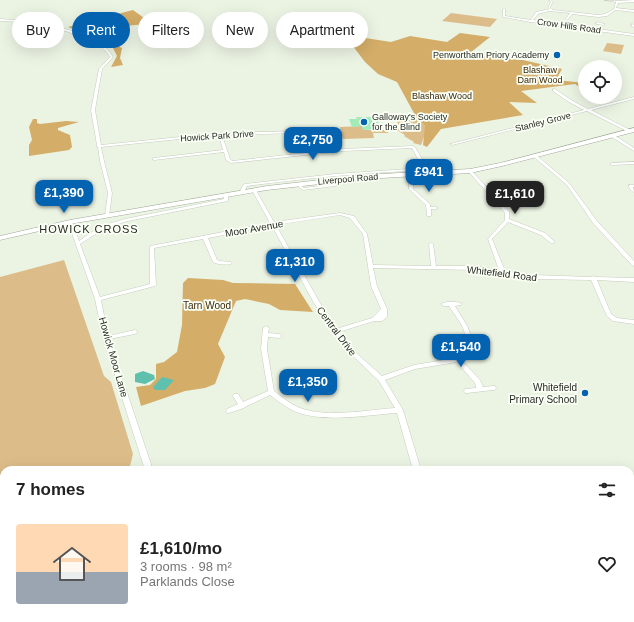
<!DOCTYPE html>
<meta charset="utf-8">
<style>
body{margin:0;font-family:Helvetica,sans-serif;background:#f2f2f2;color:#222;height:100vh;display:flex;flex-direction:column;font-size:15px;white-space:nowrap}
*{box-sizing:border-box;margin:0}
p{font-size:13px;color:#767676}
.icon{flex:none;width:22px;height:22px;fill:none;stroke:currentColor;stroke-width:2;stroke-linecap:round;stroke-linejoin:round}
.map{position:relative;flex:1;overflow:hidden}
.details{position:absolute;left:0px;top:466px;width:634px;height:156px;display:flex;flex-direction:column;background:#fff;border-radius:12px 12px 0 0;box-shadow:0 4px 16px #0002}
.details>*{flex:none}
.guide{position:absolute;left:12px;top:12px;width:400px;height:36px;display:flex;gap:8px}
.tools{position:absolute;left:578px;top:60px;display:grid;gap:8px}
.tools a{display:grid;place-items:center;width:44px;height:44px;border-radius:50%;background:#fff;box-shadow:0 4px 16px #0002;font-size:20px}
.price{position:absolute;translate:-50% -34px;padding:0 9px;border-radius:8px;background:#0363b0;color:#fff;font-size:13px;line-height:26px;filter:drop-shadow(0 1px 2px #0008)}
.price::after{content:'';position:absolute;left:50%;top:24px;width:12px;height:9px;margin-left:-6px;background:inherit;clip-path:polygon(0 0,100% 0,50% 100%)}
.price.active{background:#222;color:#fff}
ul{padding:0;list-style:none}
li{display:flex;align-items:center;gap:12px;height:100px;padding:0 16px}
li+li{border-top:1px solid #e0e0e0}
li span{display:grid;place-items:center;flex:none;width:112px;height:80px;border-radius:4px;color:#555}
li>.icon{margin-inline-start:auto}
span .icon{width:48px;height:48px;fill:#fffc;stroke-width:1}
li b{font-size:17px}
h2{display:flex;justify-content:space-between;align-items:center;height:48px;padding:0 16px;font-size:17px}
.pill{padding:0 14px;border-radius:18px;background:#fff;box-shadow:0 4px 16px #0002;font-size:14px;line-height:36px}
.pill.active{background:#0363b0;color:#fff}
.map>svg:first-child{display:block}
</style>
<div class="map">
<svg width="634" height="622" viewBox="0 0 634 622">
<rect width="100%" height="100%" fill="#ebf3e3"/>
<g fill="#dcbd8a">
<polygon points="451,13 497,19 490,27 442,21"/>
<polygon points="607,43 624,45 621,54 603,51"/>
<polygon points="394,115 415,115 425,126 425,134 421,145 413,143 414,142 404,136 405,135 393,128 400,128"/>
<polygon points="362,126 363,130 387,130 388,133 373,133 374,138 343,139 340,127"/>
<polygon points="64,260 104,376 111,382 133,454 129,470 4,470 4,478 0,474 0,277"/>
<polygon points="634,487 634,537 630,532 630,488"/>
<polygon points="44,618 170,618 171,622 45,622"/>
<polygon points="526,618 578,618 579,622 527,622"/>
</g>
<g fill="#d4ad68">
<path d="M 133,10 L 151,23 C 130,27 109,25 89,31 L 122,48 L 120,58 L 123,65 L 111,67 L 117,56 L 113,48 L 68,27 Z"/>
<polygon points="460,33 490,37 470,53 490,57 523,60 562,69 556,80 585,83 585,91 575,84 521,91 537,103 509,102 523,115 441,129 427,147 423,145 425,126 415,115 397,82 378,74 365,62 346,37 346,35 391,42 410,36 447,42"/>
<polygon points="33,119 37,119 37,123 40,124 66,121 79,122 58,128 58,130 70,135 72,147 69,150 29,156 29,145 32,140 29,127"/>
<polygon points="188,278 223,280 233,283 295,284 313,312 280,310 269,304 245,299 236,301 218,344 225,357 215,384 205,388 185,391 141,406 136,387 150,385 156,379 156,364 164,362 177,352 182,325 183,283"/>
<polygon points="630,532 634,537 634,622 631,622 630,617"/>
</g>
<g fill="#5fc1ad">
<polygon points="143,371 154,375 155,379 145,384 135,382 135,374"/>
<polygon points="162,377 174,380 165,390 155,390 153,387"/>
</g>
<polygon fill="#a3eab9" points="356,117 376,117 381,129 363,130 362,126 352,127 349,119 357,119"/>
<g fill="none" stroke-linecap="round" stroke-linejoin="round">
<defs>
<g id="street">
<polygon points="549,0 551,0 553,2 550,7 553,10 598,15 605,14 614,9 616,2 604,0 617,1 634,0 634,2 618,3 616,8 634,10 634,12 615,10 607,16 598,17 572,14 566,21 565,20 570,13 549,11 538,14 533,20 634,34 634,36 531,22 503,17 503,9 504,8 505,9 505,16 531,20 536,12 550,9 548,7 551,2"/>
<path d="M 0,19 C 30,21 59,24 87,37 C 98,42 107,47 113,57 L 102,69 L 95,110 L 101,145 L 220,133 L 337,130 L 339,131 L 338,132 L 222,135 L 230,159 L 232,161 L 343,149 L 413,146 L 415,147 L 431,174 L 429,175 L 428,175 L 425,170 C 365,173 306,178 247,186 L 244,192 L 242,193 L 240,192 L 243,185 L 245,184 L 335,174 L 423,168 L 412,148 L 343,151 L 231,163 L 226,160 L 224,152 L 154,160 L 152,159 L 154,158 L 223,150 L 219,135 L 101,147 L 104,161 L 112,193 L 109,216 L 109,217 L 105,217 L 105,216 L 108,193 L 100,161 L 98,147 L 96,146 L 97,145 L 91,110 L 99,69 L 110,57 C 105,47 95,43 86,39 C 58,26 30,22 0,21 Z"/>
<polygon points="597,22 605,24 604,25 596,24"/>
<polygon points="632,24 634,25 634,27 631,26"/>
<polygon points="553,89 555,89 571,100 588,109 634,97 634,99 591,110 632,131 629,132 587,111 452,145 450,144 584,110 569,102 553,91"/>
<polygon points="612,135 614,135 634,148 634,151 612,137"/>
<polygon points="534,155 536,155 569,183 597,221 634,261 634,266 632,265 593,223 567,185 534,157"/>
<polygon points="634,162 634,164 612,165 610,164 612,163"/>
<path d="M 469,170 L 471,170 L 509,212 L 509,219 L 545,233 L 555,242 L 553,243 L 551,243 L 541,235 L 508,222 L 492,239 L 505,271 L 534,275 L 591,277 L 593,276 L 595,277 L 634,278 L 634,282 L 597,280 L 611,314 L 617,318 L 634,320 L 634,324 L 613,321 L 607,316 L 591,280 L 534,279 L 503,275 L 475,270 L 373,268 L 377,286 L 387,309 L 387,317 L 382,321 L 374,321 L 339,332 L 356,353 L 382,376 L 414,365 L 456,358 C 474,334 462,327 449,306 L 444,306 L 441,304 C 446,301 457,301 462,304 L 461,305 L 455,306 C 468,329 479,335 461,360 L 480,380 L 483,387 L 493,386 L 495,386 L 496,388 L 495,390 L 493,390 L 467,393 L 465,393 L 464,391 L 465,389 L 476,388 L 475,383 L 457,362 L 415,369 L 385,380 L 403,410 L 421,470 L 413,470 L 397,413 C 366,415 327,423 296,412 C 287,408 278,401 270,395 L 245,407 L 244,408 L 229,413 L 227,413 L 226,411 L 227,409 L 238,404 L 233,396 L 234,394 L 238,394 L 243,402 L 268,391 L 261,349 L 263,328 L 266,326 L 269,328 L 268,333 L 279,334 L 282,336 L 279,338 L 268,337 L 267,349 L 274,391 C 282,397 290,404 300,408 C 328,418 366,410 395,408 L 379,381 L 352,355 L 333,332 L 314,303 L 272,226 L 208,238 L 217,260 L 220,261 L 231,262 L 232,263 L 231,264 C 225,265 219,265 213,262 L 203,239 L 154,248 L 156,285 L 155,286 L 101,300 L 108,336 L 135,330 L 138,332 L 135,334 L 109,339 L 153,470 L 145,470 L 103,338 L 95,299 L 68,222 L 68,221 L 72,221 L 72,222 L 79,241 L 101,226 L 125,219 L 224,199 L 224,194 L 226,194 L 228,195 L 228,201 L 128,221 L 105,228 L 80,244 L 100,297 L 150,284 L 150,246 L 270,223 L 252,190 L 254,189 L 256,190 L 274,222 L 340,213 L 354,216 L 367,234 L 373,265 L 431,266 L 429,244 L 431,243 L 433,244 L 436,266 L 475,266 L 499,270 L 488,239 L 505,220 L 505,213 L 469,172 ZM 340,215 L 350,218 L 363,234 L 371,286 L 381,309 L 372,318 L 336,329 L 320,303 L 276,225 Z"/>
<polygon points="410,174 411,174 413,175 413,189 430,204 430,207 436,207 438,208 436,209 431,209 431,216 427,216 427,215 426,205 409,189"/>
<polygon points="297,183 299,183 304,188 335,184 337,185 335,186 303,190 297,185"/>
<path d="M 629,185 L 634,185 L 634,187 L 633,187 L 634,192 C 632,192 628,187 629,185 Z"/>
<rect x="630" y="477" width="4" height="6"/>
<polygon points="493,618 502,618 503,622 494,622"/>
</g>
<polygon id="secondary" points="634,128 634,132 502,166 470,173 364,179 267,190 70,224 0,240 0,236 70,220 267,186 364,175 470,169 500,163"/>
</defs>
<use href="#street" stroke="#9fa798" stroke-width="0.5"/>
<use href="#secondary" stroke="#9fa798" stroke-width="1"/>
<use href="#street" fill="#fff" fill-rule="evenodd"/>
<use href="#secondary" fill="#fff" fill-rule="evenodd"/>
</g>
<g fill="#0363b0" stroke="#fafff5" stroke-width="1.5">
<circle cx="557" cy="55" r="4"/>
<circle cx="364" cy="122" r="4"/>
<circle cx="585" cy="393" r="4"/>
</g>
<g text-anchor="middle" stroke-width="3.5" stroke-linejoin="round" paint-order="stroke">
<g font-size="9" fill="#272a24" stroke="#fafff5">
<text transform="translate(569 26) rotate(8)" y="3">Crow Hills Road</text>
<text transform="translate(543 122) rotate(-14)" y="3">Stanley Grove</text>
<text transform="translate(217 136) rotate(-4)" y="3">Howick Park Drive</text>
<text transform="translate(348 179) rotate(-5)" y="3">Liverpool Road</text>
</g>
<g font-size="9" fill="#272a24" stroke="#fafff5" text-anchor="end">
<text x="549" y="58">Penwortham Priory Academy</text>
<text x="372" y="120" text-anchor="start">Galloway's Society<tspan x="372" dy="10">for the Blind</tspan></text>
</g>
<g font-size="9" fill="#3a290a" stroke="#fafff5">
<text x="540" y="73">Blashaw<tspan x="540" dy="10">Dam Wood</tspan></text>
<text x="442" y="99">Blashaw Wood</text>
</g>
<g font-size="10" fill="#272a24" stroke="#fafff5">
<text transform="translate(254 228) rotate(-10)" y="4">Moor Avenue</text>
<text transform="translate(502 273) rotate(7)" y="4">Whitefield Road</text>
<text transform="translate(337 331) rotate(53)" y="4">Central Drive</text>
<text transform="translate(114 357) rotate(74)" y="4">Howick Moor Lane</text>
</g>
<g font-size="10" fill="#3a290a" stroke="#fafff5">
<text x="207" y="309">Tarn Wood</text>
</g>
<g font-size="10" fill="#272a24" stroke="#fafff5" text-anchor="end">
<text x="577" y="391">Whitefield<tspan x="577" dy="12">Primary School</tspan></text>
</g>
<g font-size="11" letter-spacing="1" fill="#272a24" stroke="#fafff5">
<text x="89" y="233">HOWICK CROSS</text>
</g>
</g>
</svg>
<div class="tools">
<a><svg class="icon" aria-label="locate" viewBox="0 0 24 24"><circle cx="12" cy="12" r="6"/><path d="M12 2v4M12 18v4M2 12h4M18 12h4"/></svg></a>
</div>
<b class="price" style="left:313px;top:161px">£2,750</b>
<b class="price" style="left:429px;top:193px">£941</b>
<b class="price" style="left:64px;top:214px">£1,390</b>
<b class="price active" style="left:515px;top:215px">£1,610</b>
<b class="price" style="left:295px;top:283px">£1,310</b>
<b class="price" style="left:461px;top:368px">£1,540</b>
<b class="price" style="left:308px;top:403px">£1,350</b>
<div class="guide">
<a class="pill">Buy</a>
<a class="pill active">Rent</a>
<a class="pill">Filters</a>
<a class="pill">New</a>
<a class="pill">Apartment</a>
</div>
<section class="details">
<h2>7 homes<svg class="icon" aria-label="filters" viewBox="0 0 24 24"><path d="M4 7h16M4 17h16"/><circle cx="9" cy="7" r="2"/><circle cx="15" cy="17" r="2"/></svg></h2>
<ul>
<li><span style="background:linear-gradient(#ffd9b3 60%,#9aa5b1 0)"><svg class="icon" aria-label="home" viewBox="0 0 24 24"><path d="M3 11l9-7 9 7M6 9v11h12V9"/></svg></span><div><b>£1,610/mo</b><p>3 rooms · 98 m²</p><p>Parklands Close</p></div><svg class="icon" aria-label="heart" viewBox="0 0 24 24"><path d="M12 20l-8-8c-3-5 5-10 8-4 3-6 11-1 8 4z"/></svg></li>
</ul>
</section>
</div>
